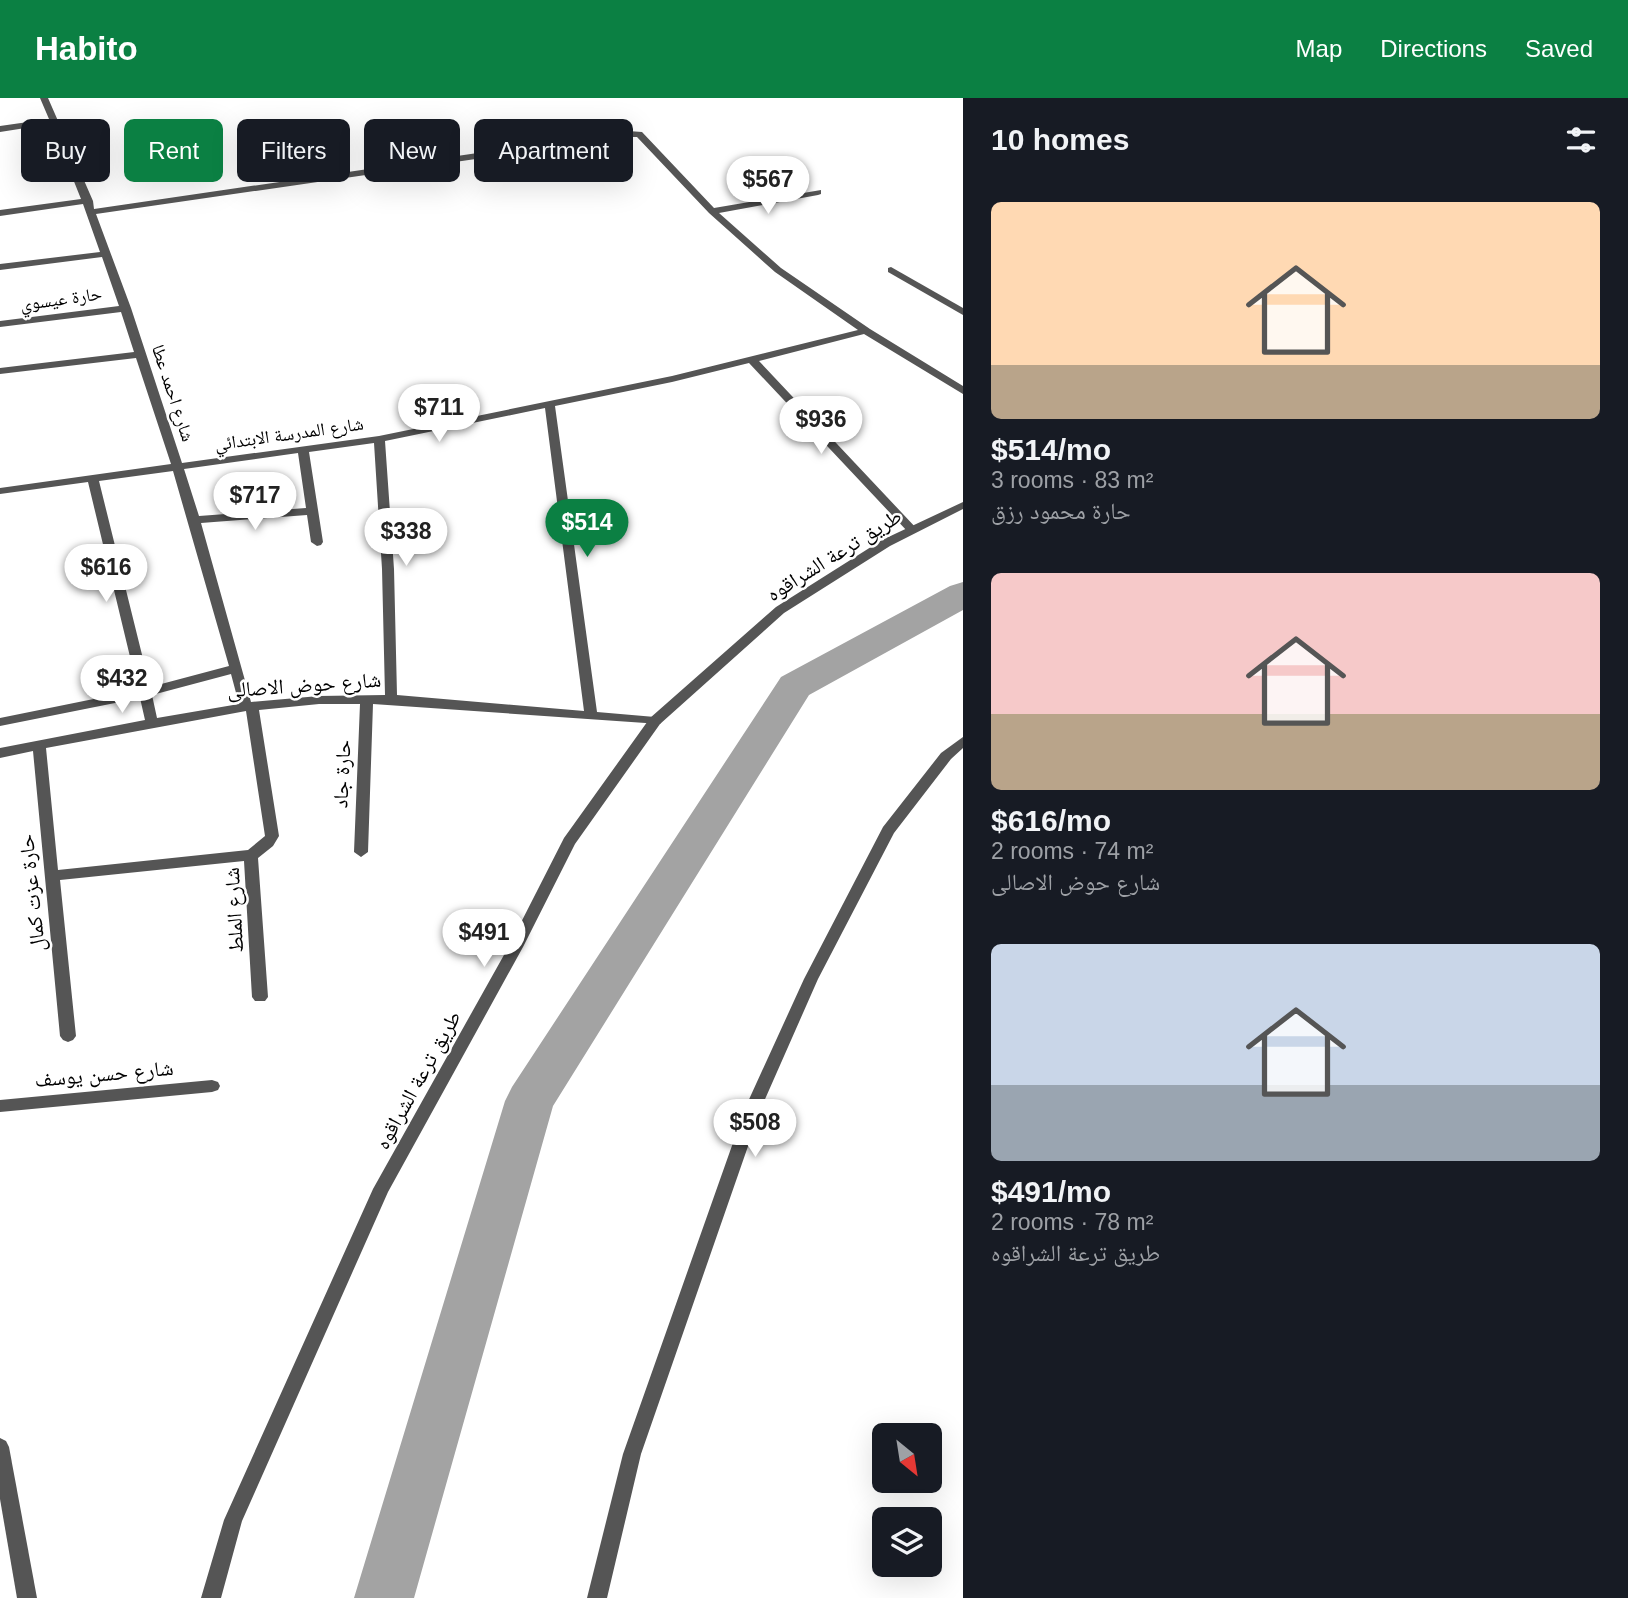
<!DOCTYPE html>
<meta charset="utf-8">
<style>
body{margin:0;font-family:Arial,"Noto Naskh Arabic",sans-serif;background:#20242c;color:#f1f3f6;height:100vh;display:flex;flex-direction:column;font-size:26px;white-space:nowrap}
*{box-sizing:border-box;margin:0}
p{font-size:23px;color:#9ea1a6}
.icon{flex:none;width:38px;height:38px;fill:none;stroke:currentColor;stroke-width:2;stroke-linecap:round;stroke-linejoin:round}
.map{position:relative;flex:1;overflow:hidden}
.drawer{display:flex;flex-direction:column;background:#171b24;width:665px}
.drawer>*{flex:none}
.banner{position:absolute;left:21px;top:21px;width:665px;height:63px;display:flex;gap:14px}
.needle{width:46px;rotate:150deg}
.fabs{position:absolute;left:872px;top:1325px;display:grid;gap:14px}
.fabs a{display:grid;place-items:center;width:70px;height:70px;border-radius:10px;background:#171b24;box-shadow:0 7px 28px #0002;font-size:35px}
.price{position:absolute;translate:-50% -60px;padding:0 16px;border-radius:24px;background:#fff;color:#222;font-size:23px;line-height:46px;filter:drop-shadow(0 2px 4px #0008)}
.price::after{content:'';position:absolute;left:50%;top:42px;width:21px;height:16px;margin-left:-10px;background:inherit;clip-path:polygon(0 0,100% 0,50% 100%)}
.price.active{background:#0b8043;color:#fff}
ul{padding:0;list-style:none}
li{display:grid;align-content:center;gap:14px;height:371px;padding:0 28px}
li span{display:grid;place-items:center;height:217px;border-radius:10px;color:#555}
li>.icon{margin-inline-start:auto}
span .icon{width:126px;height:126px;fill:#fffc;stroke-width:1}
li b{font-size:30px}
h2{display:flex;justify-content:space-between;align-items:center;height:84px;padding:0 28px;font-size:30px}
.pill{padding:0 24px;border-radius:10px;background:#171b24;box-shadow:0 7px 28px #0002;font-size:24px;line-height:63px}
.pill.active{background:#0b8043;color:#fff}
header{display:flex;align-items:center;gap:42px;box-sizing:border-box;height:98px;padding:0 35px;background:#0b8043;color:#fff}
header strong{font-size:33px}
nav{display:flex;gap:38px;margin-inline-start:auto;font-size:24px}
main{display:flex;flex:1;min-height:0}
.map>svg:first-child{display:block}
</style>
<header>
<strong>Habito</strong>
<nav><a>Map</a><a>Directions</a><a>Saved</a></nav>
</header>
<main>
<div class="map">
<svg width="963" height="1500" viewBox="0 0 963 1500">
<rect width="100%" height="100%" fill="#fff"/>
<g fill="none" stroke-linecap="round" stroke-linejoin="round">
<polygon fill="#a3a3a3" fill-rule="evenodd" points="963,484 963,512 809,597 553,1008 414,1500 354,1500 505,1003 512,989 781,579 950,488"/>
<g fill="#555" fill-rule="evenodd">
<path d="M 40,0 L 48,0 L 93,103 L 94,111 L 628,33 L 642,34 L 714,110 L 821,92 L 821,96 L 818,97 L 719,115 L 781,170 L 870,231 L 963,288 L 963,296 L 864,236 L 759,263 L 918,432 L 912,436 L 908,434 L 749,265 L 672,284 L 555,308 L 597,614 L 655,619 L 662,623 L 660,626 L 373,606 L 368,754 L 361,759 L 354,754 L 360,606 L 319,606 L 259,612 L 279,738 L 273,748 L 258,760 L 268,899 L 265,903 L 255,903 L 252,899 L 244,763 L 60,782 L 76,938 L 73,942 L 68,944 L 63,942 L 60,938 L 33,653 L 0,660 L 0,650 L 145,622 L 140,600 L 0,628 L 0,620 L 138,592 L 88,384 L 0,396 L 0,390 L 171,366 L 136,260 L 0,276 L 0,270 L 134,254 L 121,214 L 0,229 L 0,223 L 119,208 L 102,159 L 0,172 L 0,166 L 100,154 L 83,106 L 0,118 L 0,112 L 81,101 L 51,26 L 0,34 L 0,28 L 49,21 ZM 628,39 L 637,39 L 709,115 L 775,174 L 858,232 L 672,278 L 379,338 L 182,365 L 131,210 L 96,116 ZM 545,310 L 584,613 L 397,597 L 394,471 L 385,343 ZM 374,345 L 382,471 L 385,597 L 319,598 L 251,604 L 201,425 L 307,417 L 311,444 L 317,448 L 321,447 L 323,444 L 309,354 ZM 298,355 L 306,410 L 199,418 L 184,371 ZM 173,373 L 229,568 L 150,589 L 99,383 ZM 231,576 L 239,606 L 157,620 L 152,597 ZM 246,613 L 265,738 L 248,752 L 58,772 L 46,650 Z"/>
<polygon points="891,169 963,210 963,217 888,174 888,170"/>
<polygon points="963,639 963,650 951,661 894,735 818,881 762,1008 641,1356 607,1500 587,1500 623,1356 746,1008 804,881 883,729 941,655"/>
<polygon points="212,982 218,984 220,988 218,992 212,994 0,1014 0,1002"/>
<polygon points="0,1340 6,1343 9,1349 37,1500 17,1500 0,1401"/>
</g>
<polygon fill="#555" fill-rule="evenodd" points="963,404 963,411 890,448 784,515 660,626 575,746 523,849 388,1094 242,1423 221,1500 201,1500 224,1422 373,1091 509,848 564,740 650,620 776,509 882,442"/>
</g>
<g text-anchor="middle" stroke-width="5" stroke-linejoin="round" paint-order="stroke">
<g font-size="18" fill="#000" stroke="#fff">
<text transform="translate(61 201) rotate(-8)" y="6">حارة عيسوي</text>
<text transform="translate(173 295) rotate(72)" y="6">شارع احمد عطا</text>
<text transform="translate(289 336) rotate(-8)" y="6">شارع المدرسة الابتدائي</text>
</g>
<g font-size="21" fill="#000" stroke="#fff">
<text transform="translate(834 457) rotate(-32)" y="7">طريق ترعة الشراقوه</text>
<text transform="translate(304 587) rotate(-4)" y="7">شارع حوض الاصالى</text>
<text transform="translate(342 676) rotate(-87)" y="7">حارة جاد</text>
<text transform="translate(32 795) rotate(-96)" y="7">حارة عزت كمال</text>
<text transform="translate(234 812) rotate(-93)" y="7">شارع الملط</text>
<text transform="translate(104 976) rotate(-5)" y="7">شارع حسن يوسف</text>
<text transform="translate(418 982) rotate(-61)" y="7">طريق ترعة الشراقوه</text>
</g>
</g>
</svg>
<div class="fabs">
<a><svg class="needle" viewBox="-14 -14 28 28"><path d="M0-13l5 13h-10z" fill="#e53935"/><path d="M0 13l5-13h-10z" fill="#9ea1a6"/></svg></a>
<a><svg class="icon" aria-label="layers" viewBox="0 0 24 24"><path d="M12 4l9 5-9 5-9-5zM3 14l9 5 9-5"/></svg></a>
</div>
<b class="price" style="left:768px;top:118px">$567</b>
<b class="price" style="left:439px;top:346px">$711</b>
<b class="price" style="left:821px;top:358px">$936</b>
<b class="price" style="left:255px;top:434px">$717</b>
<b class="price active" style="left:587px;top:461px">$514</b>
<b class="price" style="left:406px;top:470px">$338</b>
<b class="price" style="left:106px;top:506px">$616</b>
<b class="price" style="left:122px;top:617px">$432</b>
<b class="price" style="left:484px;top:871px">$491</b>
<b class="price" style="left:755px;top:1061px">$508</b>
<div class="banner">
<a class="pill">Buy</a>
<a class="pill active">Rent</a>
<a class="pill">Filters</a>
<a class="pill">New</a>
<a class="pill">Apartment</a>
</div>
</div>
<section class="drawer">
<h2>10 homes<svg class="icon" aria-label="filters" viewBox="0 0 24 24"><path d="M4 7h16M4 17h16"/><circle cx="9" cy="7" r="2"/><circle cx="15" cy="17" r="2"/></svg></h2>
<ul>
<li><span style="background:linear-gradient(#ffd9b3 75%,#b9a48a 0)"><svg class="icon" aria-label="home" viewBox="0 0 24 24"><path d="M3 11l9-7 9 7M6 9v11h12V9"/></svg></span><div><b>$514/mo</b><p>3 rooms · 83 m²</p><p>حارة محمود رزق</p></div></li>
<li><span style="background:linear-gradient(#f6c9c9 65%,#b9a48a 0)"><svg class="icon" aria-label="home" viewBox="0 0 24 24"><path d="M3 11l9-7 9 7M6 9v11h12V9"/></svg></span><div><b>$616/mo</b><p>2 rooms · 74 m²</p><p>شارع حوض الاصالى</p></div></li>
<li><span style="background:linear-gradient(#c9d6e8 65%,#9aa5b1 0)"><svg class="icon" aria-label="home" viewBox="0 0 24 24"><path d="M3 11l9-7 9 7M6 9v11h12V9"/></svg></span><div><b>$491/mo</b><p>2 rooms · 78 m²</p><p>طريق ترعة الشراقوه</p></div></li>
</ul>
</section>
</main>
